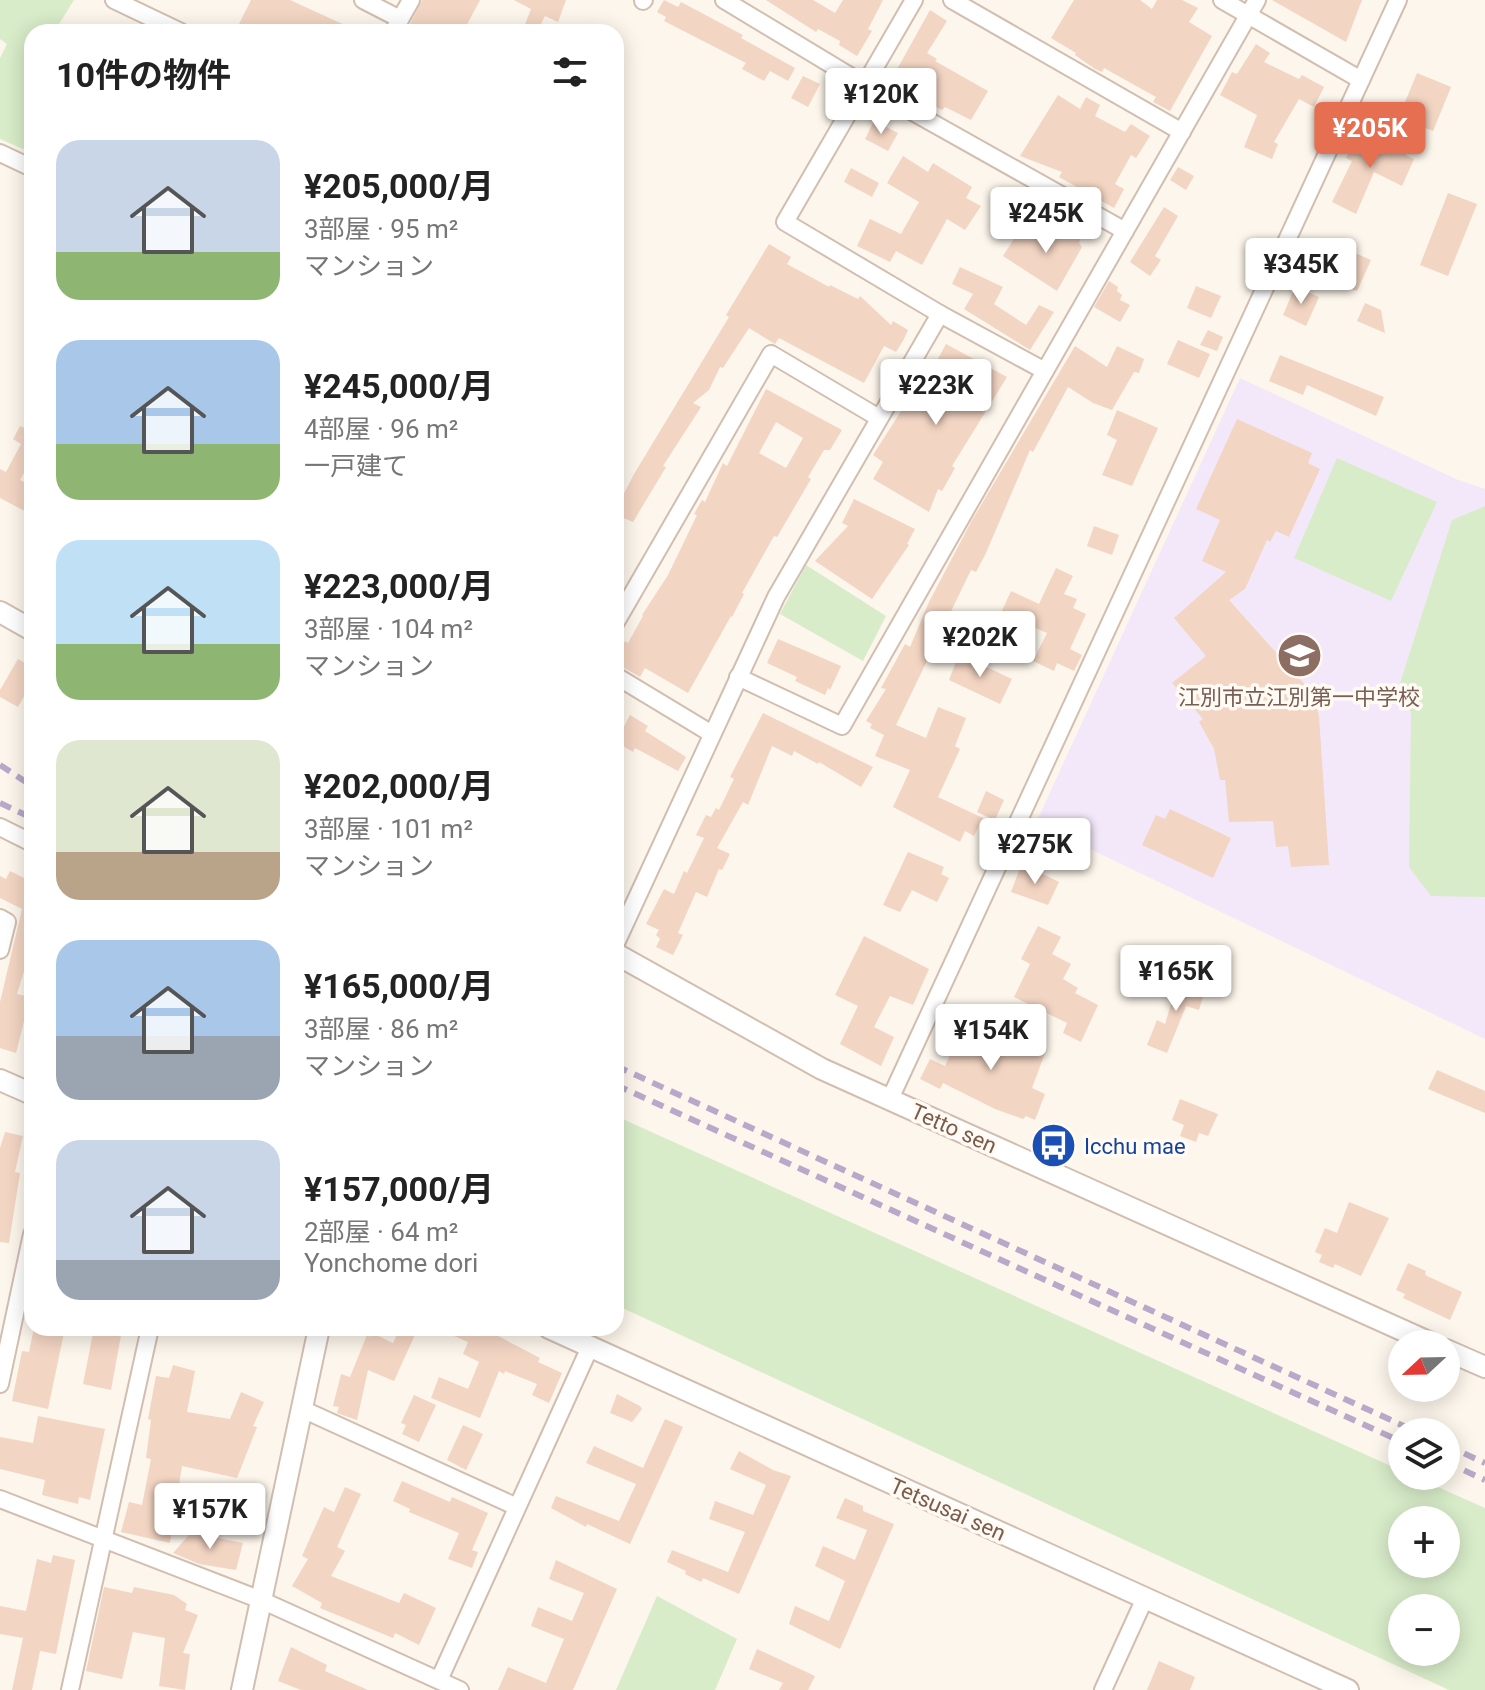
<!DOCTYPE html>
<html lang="ja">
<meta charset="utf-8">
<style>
body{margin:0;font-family:Roboto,"Noto Sans JP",sans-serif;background:#f6f6f6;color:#222;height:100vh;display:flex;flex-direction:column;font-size:30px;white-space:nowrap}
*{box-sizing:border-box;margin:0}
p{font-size:26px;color:#767676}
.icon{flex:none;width:44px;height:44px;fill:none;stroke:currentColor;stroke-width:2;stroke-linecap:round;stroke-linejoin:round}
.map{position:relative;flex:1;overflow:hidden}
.side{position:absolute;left:24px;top:24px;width:600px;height:1312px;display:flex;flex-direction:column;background:#fff;border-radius:24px;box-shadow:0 4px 20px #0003}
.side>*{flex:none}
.needle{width:52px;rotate:248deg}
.buttons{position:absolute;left:1388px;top:1330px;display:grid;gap:16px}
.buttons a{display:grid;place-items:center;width:72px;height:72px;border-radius:50%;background:#fff;box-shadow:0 4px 20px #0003;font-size:40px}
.price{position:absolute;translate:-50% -68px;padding:0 18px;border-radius:8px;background:#fff;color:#222;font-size:26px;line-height:52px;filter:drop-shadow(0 2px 4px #0008)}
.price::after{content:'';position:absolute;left:50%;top:48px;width:24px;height:18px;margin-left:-12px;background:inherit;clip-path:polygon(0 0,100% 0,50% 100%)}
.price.current{background:#e76f51;color:#fff}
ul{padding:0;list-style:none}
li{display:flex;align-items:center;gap:24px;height:200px;padding:0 32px}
li span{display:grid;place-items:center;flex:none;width:224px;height:160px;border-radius:24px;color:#555}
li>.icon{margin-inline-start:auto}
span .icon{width:96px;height:96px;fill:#fffc;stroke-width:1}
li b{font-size:34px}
h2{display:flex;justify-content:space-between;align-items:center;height:96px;padding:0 32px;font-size:34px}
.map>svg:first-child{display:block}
</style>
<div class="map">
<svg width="1485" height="1690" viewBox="0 0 1485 1690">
<rect width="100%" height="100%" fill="#fdf6ec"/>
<polygon fill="#f3e8fa" points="1240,378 1456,479 1485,489 1485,1039 1036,823"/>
<g fill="#d8ecc9" fill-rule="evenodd">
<polygon points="0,0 74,0 54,32 32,32 32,153 0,139 0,58 7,44 0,39"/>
<polygon points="1337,458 1437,502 1391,601 1294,558"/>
<polygon points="1485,506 1485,897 1431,896 1409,867 1411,712 1397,693 1452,520"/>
<polygon points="806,565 886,616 863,661 780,614"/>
<path d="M 616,1116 L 1402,1471 L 1402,1476 L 1413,1476 L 1485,1508 L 1485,1690 L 1449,1690 L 616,1305 ZM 1446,1520 L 1446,1564 L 1402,1564 L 1402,1520 ZM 1446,1608 L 1446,1652 L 1402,1652 L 1402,1608 Z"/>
<polygon points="657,1596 737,1639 715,1690 616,1690"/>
</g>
<g fill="#f3d5c3" fill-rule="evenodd">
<polygon points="251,0 290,0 360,32 235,32"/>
<polygon points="422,0 480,0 463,32 406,32"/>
<polygon points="514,0 566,0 558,22 545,16 537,32 522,32 531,9"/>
<polygon points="664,0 678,7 681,2 743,35 741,38 795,68 788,81 770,71 764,81 742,69 746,63 664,21 666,17 657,12"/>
<polygon points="766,0 813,0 835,13 843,0 883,0 868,29 872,31 857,56 839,45 840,41 818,29 816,32"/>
<polygon points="1074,0 1140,0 1152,9 1157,0 1182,0 1198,8 1189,22 1212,36 1170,111 1153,102 1156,97 1104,68 1102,72 1095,69 1075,55 1076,53 1051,38"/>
<polygon points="1272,0 1362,0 1346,42"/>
<polygon points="930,10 947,21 927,53 937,59 935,61 988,91 971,120 945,107 942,110 890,82"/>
<polygon points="1256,44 1270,53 1264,62 1299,79 1302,75 1324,87 1314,107 1299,99 1274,142 1278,144 1272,159 1244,147 1257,115 1220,95 1232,72 1237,74"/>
<polygon points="1417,73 1451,87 1433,131 1407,121 1409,116 1401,112"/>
<polygon points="803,76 820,84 808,107 791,98"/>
<polygon points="1058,95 1080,109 1086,97 1100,105 1095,116 1125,132 1131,124 1150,136 1136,158 1131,155 1115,184 1124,189 1114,208 1059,177 1062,172 1020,156"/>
<polygon points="874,121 898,133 888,151 865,139"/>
<polygon points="1359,132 1385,145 1387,142 1407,152 1406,155 1414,159 1402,186 1374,172 1356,214 1332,202 1352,161 1346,158"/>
<polygon points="903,156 928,172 933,163 972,187 966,198 981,206 965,230 947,219 922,265 896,251 890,262 857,246 870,219 901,234 919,202 887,183"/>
<polygon points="1178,167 1194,176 1186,190 1170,180"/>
<polygon points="851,168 879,183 872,197 844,182"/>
<polygon points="1448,193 1477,204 1448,276 1420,265"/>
<polygon points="1164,207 1178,216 1155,256 1161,260 1150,276 1130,262"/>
<polygon points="1064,224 1082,234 1079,243 1082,247 1057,291 1003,256 1022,226 1052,245"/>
<polygon points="769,244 791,257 787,264 829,287 830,285 858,299 860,296 891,325 893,321 908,330 904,339 896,352 884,346 864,383 779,338 775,344 749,328 723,368 720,367 709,390 693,403 701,407 663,466 666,467 633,522 616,515 616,509 634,474 729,317 726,315"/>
<polygon points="1339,246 1371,260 1357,291 1324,279"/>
<polygon points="960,267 1003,287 994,304 1026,325 1039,305 1054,312 1030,350 964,309 973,294 952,284"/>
<polygon points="1109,281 1118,287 1117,291 1122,295 1120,300 1130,305 1120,322 1094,307"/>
<polygon points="1196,286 1221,296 1211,318 1187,308"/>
<polygon points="1295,287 1319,297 1306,326 1283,315"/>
<polygon points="1365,303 1381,310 1385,333 1357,321"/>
<polygon points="1208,330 1223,337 1217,351 1200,345"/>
<polygon points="1178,340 1210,354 1199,378 1167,364"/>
<polygon points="946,344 1007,377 952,466 955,468 942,491 938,489 929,512 873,479 883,462 873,455 907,402 917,381 924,385"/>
<polygon points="1075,346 1107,367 1117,346 1144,359 1139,373 1134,372 1112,410 1093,403 1068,387 1033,452 1030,450 986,553 976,572 971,570 896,725 926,738 938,707 966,718 955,746 960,749 938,797 983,818 974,836 965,831 960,842 893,807 910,770 875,756 884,735 870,728 872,724 866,721 886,689 881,688 905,644 910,647 929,602 971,522"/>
<polygon points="1280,355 1384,397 1376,416 1307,385 1303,395 1269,381"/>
<path d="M 766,389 L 842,430 L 830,450 L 824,450 L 808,477 L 811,479 L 777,537 L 774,536 L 742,593 L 744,594 L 732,617 L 731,616 L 688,693 L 645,668 L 640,677 L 621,666 L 623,661 L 616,657 L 625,641 L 628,643 L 643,616 L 642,615 L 668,575 L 697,515 L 694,514 L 702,500 L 705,502 L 723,463 L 727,466 ZM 776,422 L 803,438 L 786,468 L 759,453 Z"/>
<polygon points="1117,410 1158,428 1132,486 1102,475 1117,440 1107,435"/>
<polygon points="1237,419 1312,453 1308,463 1320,469 1289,537 1276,531 1270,542 1267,540 1245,589 1229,600 1308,688 1315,702 1319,716 1329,865 1291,867 1288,846 1276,847 1273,821 1229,822 1225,780 1220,780 1214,749 1199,722 1203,719 1172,683 1206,656 1174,618 1226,572 1202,561 1220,520 1196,509"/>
<polygon points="32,424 32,459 20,480 32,486 32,515 0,498 0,469 6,472 21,444 13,439 20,426 29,430"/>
<polygon points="854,499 915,529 907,544 909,545 872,599 815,561 848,526 842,523"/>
<polygon points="1094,526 1119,535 1112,555 1087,546"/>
<polygon points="1056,568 1073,576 1064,594 1077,599 1073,608 1086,614 1070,649 1082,655 1074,671 1057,663 1054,671 1033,661 1047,633 1001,613 1011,591 1039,604"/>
<polygon points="778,639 841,666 830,690 828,688 825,695 795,681 797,677 767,663"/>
<polygon points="959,654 1012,679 1000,704 949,680"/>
<polygon points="18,659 32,667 32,682 18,707 0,697 0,690"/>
<polygon points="763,713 873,767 861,787 819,762 818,764 794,751 792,756 772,746 748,805 743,802 717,848 730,854 722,870 719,869 707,897 696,892 678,933 683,935 673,955 656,947 660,939 656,935 659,930 646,924 664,889 674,894 684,871 687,873 704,838 696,835 706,815 711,817 716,808 719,810 734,779 730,777"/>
<polygon points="630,715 648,726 645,731 686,757 678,771 635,748 633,752 616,742"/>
<polygon points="986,791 1004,800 995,820 977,812"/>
<polygon points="1170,809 1231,838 1213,878 1142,845 1156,815 1165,819"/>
<polygon points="908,852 944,867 941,874 949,878 937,902 912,890 900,912 883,905"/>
<polygon points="1020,868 1028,871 1031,868 1059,882 1048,905 1011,892"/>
<polygon points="10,871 32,882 32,945 17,994 30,997 16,1053 0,1048 0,1002 22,909 0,898 0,876 6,879"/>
<polygon points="1038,926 1061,937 1052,954 1071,964 1063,979 1078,988 1075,993 1098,1005 1081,1042 1063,1033 1067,1023 1014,997 1030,964 1021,959"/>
<polygon points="864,936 929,969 913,1005 890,996 874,1027 894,1037 881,1066 840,1044 858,1006 835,995"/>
<polygon points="1179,978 1206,986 1199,1010 1186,1006 1167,1053 1147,1045 1157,1020 1165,1024"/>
<polygon points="966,1020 995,1035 996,1033 1045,1053 1032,1088 1045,1094 1035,1120 1026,1116 1023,1119 995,1109 943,1083 940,1089 920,1079 930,1059 945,1066"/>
<polygon points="1437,1070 1485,1091 1485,1113 1428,1089"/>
<polygon points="1180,1099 1218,1114 1208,1136 1199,1133 1196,1142 1180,1136 1184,1125 1172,1120"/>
<polygon points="5,1132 23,1136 15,1172 20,1173 9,1243 0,1242 0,1148"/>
<polygon points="1349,1202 1389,1218 1361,1276 1335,1264 1333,1268 1319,1262 1322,1255 1315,1252 1325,1228 1337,1233"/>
<polygon points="1408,1263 1426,1271 1425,1274 1427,1276 1462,1292 1450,1320 1403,1298 1405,1294 1396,1290"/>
<polygon points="34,1328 65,1328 48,1409 12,1401 22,1351 29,1352"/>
<polygon points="94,1328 122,1330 111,1390 83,1384"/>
<polygon points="400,1328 418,1328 394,1381 368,1370 357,1420 337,1413 339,1407 333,1406 341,1374 350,1377 367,1335 370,1337 370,1332 393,1343"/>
<polygon points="436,1328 483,1328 540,1358 538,1362 562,1373 549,1403 532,1395 537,1384 505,1371 504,1374 499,1371 480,1418 431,1398 439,1377 468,1389 479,1362 463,1354 468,1342"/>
<polygon points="173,1365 195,1371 187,1412 230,1419 241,1392 264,1402 253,1426 257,1427 237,1478 182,1466 170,1543 121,1532 129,1502 142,1505 151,1459 146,1458 151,1420 148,1419 156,1376 169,1378"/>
<polygon points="617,1394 640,1406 642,1409 632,1422 610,1413"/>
<polygon points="414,1395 436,1405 419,1442 402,1434 406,1425 401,1423"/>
<polygon points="38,1416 105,1429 90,1500 79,1497 78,1504 42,1495 45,1480 0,1469 0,1437 33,1443"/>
<polygon points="665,1419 683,1427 630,1544 587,1524 586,1527 551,1508 556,1496 619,1521 636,1484 586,1463 594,1446 643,1468"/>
<polygon points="463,1425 483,1434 466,1470 447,1460"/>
<polygon points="739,1451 773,1470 791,1476 739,1594 703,1578 701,1582 685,1574 686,1571 667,1562 672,1550 728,1572 745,1532 709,1519 715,1501 753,1515 766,1485 730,1469"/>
<polygon points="402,1481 450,1502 452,1497 488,1513 472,1550 478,1552 472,1568 448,1559 459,1533 409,1512 410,1509 393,1501"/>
<polygon points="345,1487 361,1494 337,1547 345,1551 331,1576 399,1603 404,1593 436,1608 419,1645 395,1633 393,1638 320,1608 322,1603 292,1586 308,1559 302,1556 324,1507 334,1512"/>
<polygon points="845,1498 863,1506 863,1511 894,1524 840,1649 789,1624 795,1606 829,1621 845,1581 815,1566 823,1546 855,1560 867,1530 836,1518"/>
<polygon points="195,1528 203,1535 243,1543 236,1570 199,1564 173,1553"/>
<polygon points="53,1555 75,1560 56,1654 40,1651 32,1690 12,1690 23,1638 0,1634 0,1606 26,1611 37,1559 51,1563"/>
<polygon points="556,1560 617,1589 573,1690 498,1690 508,1667 546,1683 564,1639 531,1626 538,1607 572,1621 584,1593 549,1579"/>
<polygon points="104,1587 132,1593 134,1587 174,1595 187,1604 185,1610 198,1615 183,1653 190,1654 185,1690 159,1686 165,1638 133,1632 122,1679 86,1671"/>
<polygon points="291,1647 327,1665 325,1671 368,1690 301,1690 278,1681"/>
<polygon points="757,1649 815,1676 808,1690 779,1690 783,1683 749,1669"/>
<polygon points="1159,1661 1195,1677 1190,1690 1147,1690"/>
</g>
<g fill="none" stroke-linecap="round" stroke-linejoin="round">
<defs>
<g id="minor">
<polyline points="114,0 181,32"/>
<polyline points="363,0 400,19"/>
<polyline points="724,0 865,85 1125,231"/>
<polyline points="914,0 785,222 940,314 1045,371"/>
<polyline points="952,0 1182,132"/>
<polyline points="1222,0 1361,80"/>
<polyline points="643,1 644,0"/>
<polyline points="393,32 411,0"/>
<polyline points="0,153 32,168"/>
<polyline points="616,622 771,354 879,418"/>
<polyline points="616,676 712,734"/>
<polyline points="738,677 842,726 1257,0"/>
<polyline points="0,827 32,843"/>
<polyline points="0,918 7,922 0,950"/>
<polyline points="616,943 776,597 940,314"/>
<polyline points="890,1099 1398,0"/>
<polyline points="0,1384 32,1234"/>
<polyline points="302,1409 517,1507"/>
<polyline points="0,1499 261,1600 460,1690"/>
<polyline points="439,1680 590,1347"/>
<polyline points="70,1690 150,1328"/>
<polyline points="1103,1690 1145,1598"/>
</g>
<g id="tertiary">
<polyline points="0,612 32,630"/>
<polyline points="616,954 822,1069 1433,1344"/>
<polyline points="0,1080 32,1094"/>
<polyline points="549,1328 1348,1690"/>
<polyline points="1446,1350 1485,1367"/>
<polyline points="242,1690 319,1328"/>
</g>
</defs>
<use href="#minor" stroke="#d1beb0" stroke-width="20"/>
<use href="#tertiary" stroke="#d1beb0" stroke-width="24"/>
<use href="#minor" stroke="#fff" stroke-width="16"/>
<use href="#tertiary" stroke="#fff" stroke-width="20"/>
<g stroke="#b9a8c9" stroke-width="6" stroke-dasharray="12 8" stroke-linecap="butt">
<polyline points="0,765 32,786"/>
<polyline points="0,803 32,818"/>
<polyline points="616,1066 1417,1432"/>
<polyline points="616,1085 1402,1442"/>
<polyline points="1446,1445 1485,1463"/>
<polyline points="1446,1462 1485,1480"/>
</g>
</g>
<defs>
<symbol id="school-disc" viewBox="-11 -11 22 22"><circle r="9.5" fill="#8d6e63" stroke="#fffaf3"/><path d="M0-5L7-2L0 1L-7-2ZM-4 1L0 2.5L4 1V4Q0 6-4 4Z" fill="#fff"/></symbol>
<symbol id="bus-disc" viewBox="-11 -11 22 22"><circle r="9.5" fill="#1a4fb4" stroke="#fffaf3"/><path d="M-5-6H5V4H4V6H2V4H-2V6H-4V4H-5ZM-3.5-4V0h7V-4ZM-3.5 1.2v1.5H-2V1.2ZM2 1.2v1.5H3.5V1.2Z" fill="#fff"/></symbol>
</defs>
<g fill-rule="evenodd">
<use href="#school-disc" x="1274" y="630" width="51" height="51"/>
<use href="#bus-disc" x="1028" y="1120" width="51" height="51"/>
</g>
<g text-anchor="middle" stroke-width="7" stroke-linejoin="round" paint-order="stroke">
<g font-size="22" fill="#785e54" stroke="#fffaf3">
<text x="1299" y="705">江別市立江別第一中学校</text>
</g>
<g font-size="22" fill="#7a5c4d" stroke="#fffaf3">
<text transform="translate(954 1128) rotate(24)" y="8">Tetto sen</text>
<text transform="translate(948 1509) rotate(24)" y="8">Tetsusai sen</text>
</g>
<g font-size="22" fill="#164399" stroke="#fffaf3" text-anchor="start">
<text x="1084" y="1154">Icchu mae</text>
</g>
</g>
</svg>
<div class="buttons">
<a><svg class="needle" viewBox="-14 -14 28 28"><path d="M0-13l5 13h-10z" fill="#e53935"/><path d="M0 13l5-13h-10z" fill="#767676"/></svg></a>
<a><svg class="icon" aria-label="layers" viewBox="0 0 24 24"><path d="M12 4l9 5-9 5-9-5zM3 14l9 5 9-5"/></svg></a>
<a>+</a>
<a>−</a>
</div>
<b class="price" style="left:881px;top:136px">¥120K</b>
<b class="price current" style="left:1370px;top:170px">¥205K</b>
<b class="price" style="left:1046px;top:255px">¥245K</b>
<b class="price" style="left:1301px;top:306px">¥345K</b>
<b class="price" style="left:936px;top:427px">¥223K</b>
<b class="price" style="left:980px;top:679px">¥202K</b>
<b class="price" style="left:1035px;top:886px">¥275K</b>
<b class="price" style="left:1176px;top:1013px">¥165K</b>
<b class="price" style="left:991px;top:1072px">¥154K</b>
<b class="price" style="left:210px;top:1551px">¥157K</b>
<section class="side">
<h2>10件の物件<svg class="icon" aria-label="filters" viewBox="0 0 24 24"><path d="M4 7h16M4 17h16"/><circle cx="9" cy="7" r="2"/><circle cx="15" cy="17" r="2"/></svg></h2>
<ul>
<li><span style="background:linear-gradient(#c9d6e8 70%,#8fb573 0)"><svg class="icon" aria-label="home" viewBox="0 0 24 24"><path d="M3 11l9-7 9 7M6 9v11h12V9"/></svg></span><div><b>¥205,000/月</b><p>3部屋 · 95 m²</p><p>マンション</p></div></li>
<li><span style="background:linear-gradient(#a9c7e8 65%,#8fb573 0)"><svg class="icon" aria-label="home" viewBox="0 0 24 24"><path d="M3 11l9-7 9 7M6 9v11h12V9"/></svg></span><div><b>¥245,000/月</b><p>4部屋 · 96 m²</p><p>一戸建て</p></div></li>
<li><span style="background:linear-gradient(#bfe0f5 65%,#8fb573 0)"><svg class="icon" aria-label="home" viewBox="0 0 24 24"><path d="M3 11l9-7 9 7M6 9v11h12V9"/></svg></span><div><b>¥223,000/月</b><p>3部屋 · 104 m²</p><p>マンション</p></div></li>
<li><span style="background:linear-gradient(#dfe7d0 70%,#b9a48a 0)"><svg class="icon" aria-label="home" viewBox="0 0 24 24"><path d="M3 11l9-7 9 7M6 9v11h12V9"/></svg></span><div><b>¥202,000/月</b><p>3部屋 · 101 m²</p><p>マンション</p></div></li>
<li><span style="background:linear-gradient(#a9c7e8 60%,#9aa5b1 0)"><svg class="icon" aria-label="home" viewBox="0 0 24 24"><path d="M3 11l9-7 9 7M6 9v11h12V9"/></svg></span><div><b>¥165,000/月</b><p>3部屋 · 86 m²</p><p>マンション</p></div></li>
<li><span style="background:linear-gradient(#c9d6e8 75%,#9aa5b1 0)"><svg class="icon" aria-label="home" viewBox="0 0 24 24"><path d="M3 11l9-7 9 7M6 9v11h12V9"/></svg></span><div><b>¥157,000/月</b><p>2部屋 · 64 m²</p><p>Yonchome dori</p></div></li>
</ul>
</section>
</div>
